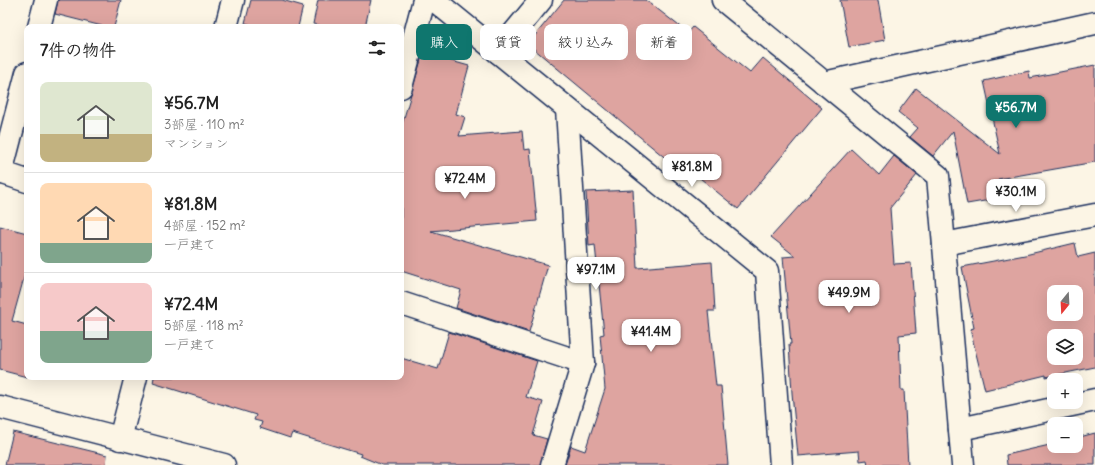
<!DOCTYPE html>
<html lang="ja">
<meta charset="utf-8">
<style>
body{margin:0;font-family:Delius,"Klee One",sans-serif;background:#f6f6f6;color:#222;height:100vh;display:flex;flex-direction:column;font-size:15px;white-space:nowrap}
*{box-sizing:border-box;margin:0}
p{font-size:13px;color:#767676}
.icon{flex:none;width:22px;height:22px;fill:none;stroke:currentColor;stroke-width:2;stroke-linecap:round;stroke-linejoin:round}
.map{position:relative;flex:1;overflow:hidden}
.sheet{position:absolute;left:24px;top:24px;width:380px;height:356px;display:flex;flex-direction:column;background:#fff;border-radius:8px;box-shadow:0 4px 16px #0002}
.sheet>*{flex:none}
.top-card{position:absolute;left:416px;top:24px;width:380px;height:36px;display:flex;gap:8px}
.needle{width:26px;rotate:198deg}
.fabs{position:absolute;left:1047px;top:285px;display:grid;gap:8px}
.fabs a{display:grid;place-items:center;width:36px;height:36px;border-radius:8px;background:#fff;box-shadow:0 4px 16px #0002;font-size:20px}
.price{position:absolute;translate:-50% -34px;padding:0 9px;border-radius:8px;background:#fff;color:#222;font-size:13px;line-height:26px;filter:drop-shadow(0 1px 2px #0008)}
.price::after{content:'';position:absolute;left:50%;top:24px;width:12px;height:9px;margin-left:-6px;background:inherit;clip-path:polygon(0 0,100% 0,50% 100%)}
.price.active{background:#0f766e;color:#fff}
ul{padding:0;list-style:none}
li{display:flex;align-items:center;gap:12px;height:100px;padding:0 16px}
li+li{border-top:1px solid #e0e0e0}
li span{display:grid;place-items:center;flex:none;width:112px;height:80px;border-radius:8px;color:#555}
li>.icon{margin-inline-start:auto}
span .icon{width:48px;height:48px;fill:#fffc;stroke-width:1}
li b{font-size:17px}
h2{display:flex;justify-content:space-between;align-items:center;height:48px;padding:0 16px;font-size:17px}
.chip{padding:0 14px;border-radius:8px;background:#fff;box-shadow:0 4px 16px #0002;font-size:14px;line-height:36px}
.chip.active{background:#0f766e;color:#fff}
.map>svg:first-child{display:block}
</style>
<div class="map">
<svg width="1095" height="465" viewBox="0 0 1095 465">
<rect width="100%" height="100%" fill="#fcf5e5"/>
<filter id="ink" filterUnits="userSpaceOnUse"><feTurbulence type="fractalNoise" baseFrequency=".025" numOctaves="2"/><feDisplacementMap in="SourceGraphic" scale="8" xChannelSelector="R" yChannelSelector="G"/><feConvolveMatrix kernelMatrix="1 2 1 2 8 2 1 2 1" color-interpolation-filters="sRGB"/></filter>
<g filter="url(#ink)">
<g fill="#dea4a0" stroke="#1b2f5e" fill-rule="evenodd">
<polygon points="58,0 121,0 114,27 106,27 55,14"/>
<polygon points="251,0 282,0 303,6 298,27 259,27 245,23"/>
<polygon points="318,0 371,0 365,27 327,27 313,24"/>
<polygon points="564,0 646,0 688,33 693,27 750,73 763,58 822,108 738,209 679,161 675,166 528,44"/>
<polygon points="840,0 878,0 885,40 849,47"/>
<polygon points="423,53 469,66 456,114 465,117 459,136 522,131 524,150 530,149 537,221 431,231 548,265 529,332 456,308 461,290 401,271 401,128"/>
<polygon points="1095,65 1095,162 998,179 1002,198 967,204 953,131 933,156 910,137 918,128 898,112 916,88 1000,154 984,81 1029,71 1030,78"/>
<polygon points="851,149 879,175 894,156 917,175 890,208 894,264 911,263 916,333 899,335 901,390 904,390 908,465 868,465 867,460 860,461 859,451 798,456 792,393 789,344 791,344 783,257 795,256 771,237"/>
<polygon points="633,190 637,268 712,262 715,311 708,311 716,386 721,386 728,465 565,465 571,446 585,451 605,389 600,335 604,334 595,245 589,246 586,192"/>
<polygon points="0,226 27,233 27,267 12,321 27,325 27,377 0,370"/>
<path d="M 1075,243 L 1078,257 L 1095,253 L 1095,367 L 1046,377 L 1046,375 L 985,390 L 970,329 L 974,328 L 962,267 L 1025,255 ZM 1054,292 L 1076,292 L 1076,314 L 1054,314 ZM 1054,336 L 1076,336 L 1076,358 L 1054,358 Z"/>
<polygon points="449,332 537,361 526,397 543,402 533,435 547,439 540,465 382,465 360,456 361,454 292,433 290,438 260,428 262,422 254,420 256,415 153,383 154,377 401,377 401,358 438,369"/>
<polygon points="13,432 107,455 106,465 5,465"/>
<polygon points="1095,433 1095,465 1007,465 1006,455 1054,444 1054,446 1076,446 1076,438"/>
</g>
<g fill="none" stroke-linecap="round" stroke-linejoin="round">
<defs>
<g id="minor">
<polyline points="434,0 767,271 781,465"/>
<polyline points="723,0 938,176 963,465"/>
<polyline points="39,27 46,0"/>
<polyline points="226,27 233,0"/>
<polyline points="498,52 541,0"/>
<polyline points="824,83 1095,23"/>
<polyline points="401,87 424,0"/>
<polyline points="0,172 27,181"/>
<polyline points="1,173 27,73"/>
<polyline points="944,244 1095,215"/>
<polyline points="401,303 583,363"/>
<polyline points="0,407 224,465"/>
<polyline points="960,429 1095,400"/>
<polyline points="120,439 136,377"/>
<polyline points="552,465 583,363 567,109"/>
</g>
</defs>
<use href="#minor" stroke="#1b2f5e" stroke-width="25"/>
<use href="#minor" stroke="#fcf5e5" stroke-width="22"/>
</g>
</g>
</svg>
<div class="fabs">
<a><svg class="needle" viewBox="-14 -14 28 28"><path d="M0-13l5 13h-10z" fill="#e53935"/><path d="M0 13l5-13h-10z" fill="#767676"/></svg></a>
<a><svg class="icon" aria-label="layers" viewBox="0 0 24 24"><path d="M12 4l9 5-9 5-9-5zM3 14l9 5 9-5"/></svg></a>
<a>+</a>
<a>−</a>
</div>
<b class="price active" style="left:1016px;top:129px">¥56.7M</b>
<b class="price" style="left:692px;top:188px">¥81.8M</b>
<b class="price" style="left:465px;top:200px">¥72.4M</b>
<b class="price" style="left:1016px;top:213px">¥30.1M</b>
<b class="price" style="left:596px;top:291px">¥97.1M</b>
<b class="price" style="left:849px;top:314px">¥49.9M</b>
<b class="price" style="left:651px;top:353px">¥41.4M</b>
<div class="top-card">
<a class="chip active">購入</a>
<a class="chip">賃貸</a>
<a class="chip">絞り込み</a>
<a class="chip">新着</a>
</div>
<section class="sheet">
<h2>7件の物件<svg class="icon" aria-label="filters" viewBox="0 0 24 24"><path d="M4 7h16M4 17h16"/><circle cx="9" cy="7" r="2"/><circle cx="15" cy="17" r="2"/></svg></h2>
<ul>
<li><span style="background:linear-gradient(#dfe7d0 65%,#c2b280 0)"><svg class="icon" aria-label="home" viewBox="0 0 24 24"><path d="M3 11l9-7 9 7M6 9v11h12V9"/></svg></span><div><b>¥56.7M</b><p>3部屋 · 110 m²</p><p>マンション</p></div></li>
<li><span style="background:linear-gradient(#ffd9b3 75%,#7fa58c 0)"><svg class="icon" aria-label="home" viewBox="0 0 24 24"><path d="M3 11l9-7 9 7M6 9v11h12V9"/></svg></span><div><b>¥81.8M</b><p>4部屋 · 152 m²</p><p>一戸建て</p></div></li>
<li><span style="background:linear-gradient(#f6c9c9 60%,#7fa58c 0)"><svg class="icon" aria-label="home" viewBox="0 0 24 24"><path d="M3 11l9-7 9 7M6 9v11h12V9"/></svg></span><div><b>¥72.4M</b><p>5部屋 · 118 m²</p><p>一戸建て</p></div></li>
</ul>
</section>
</div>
